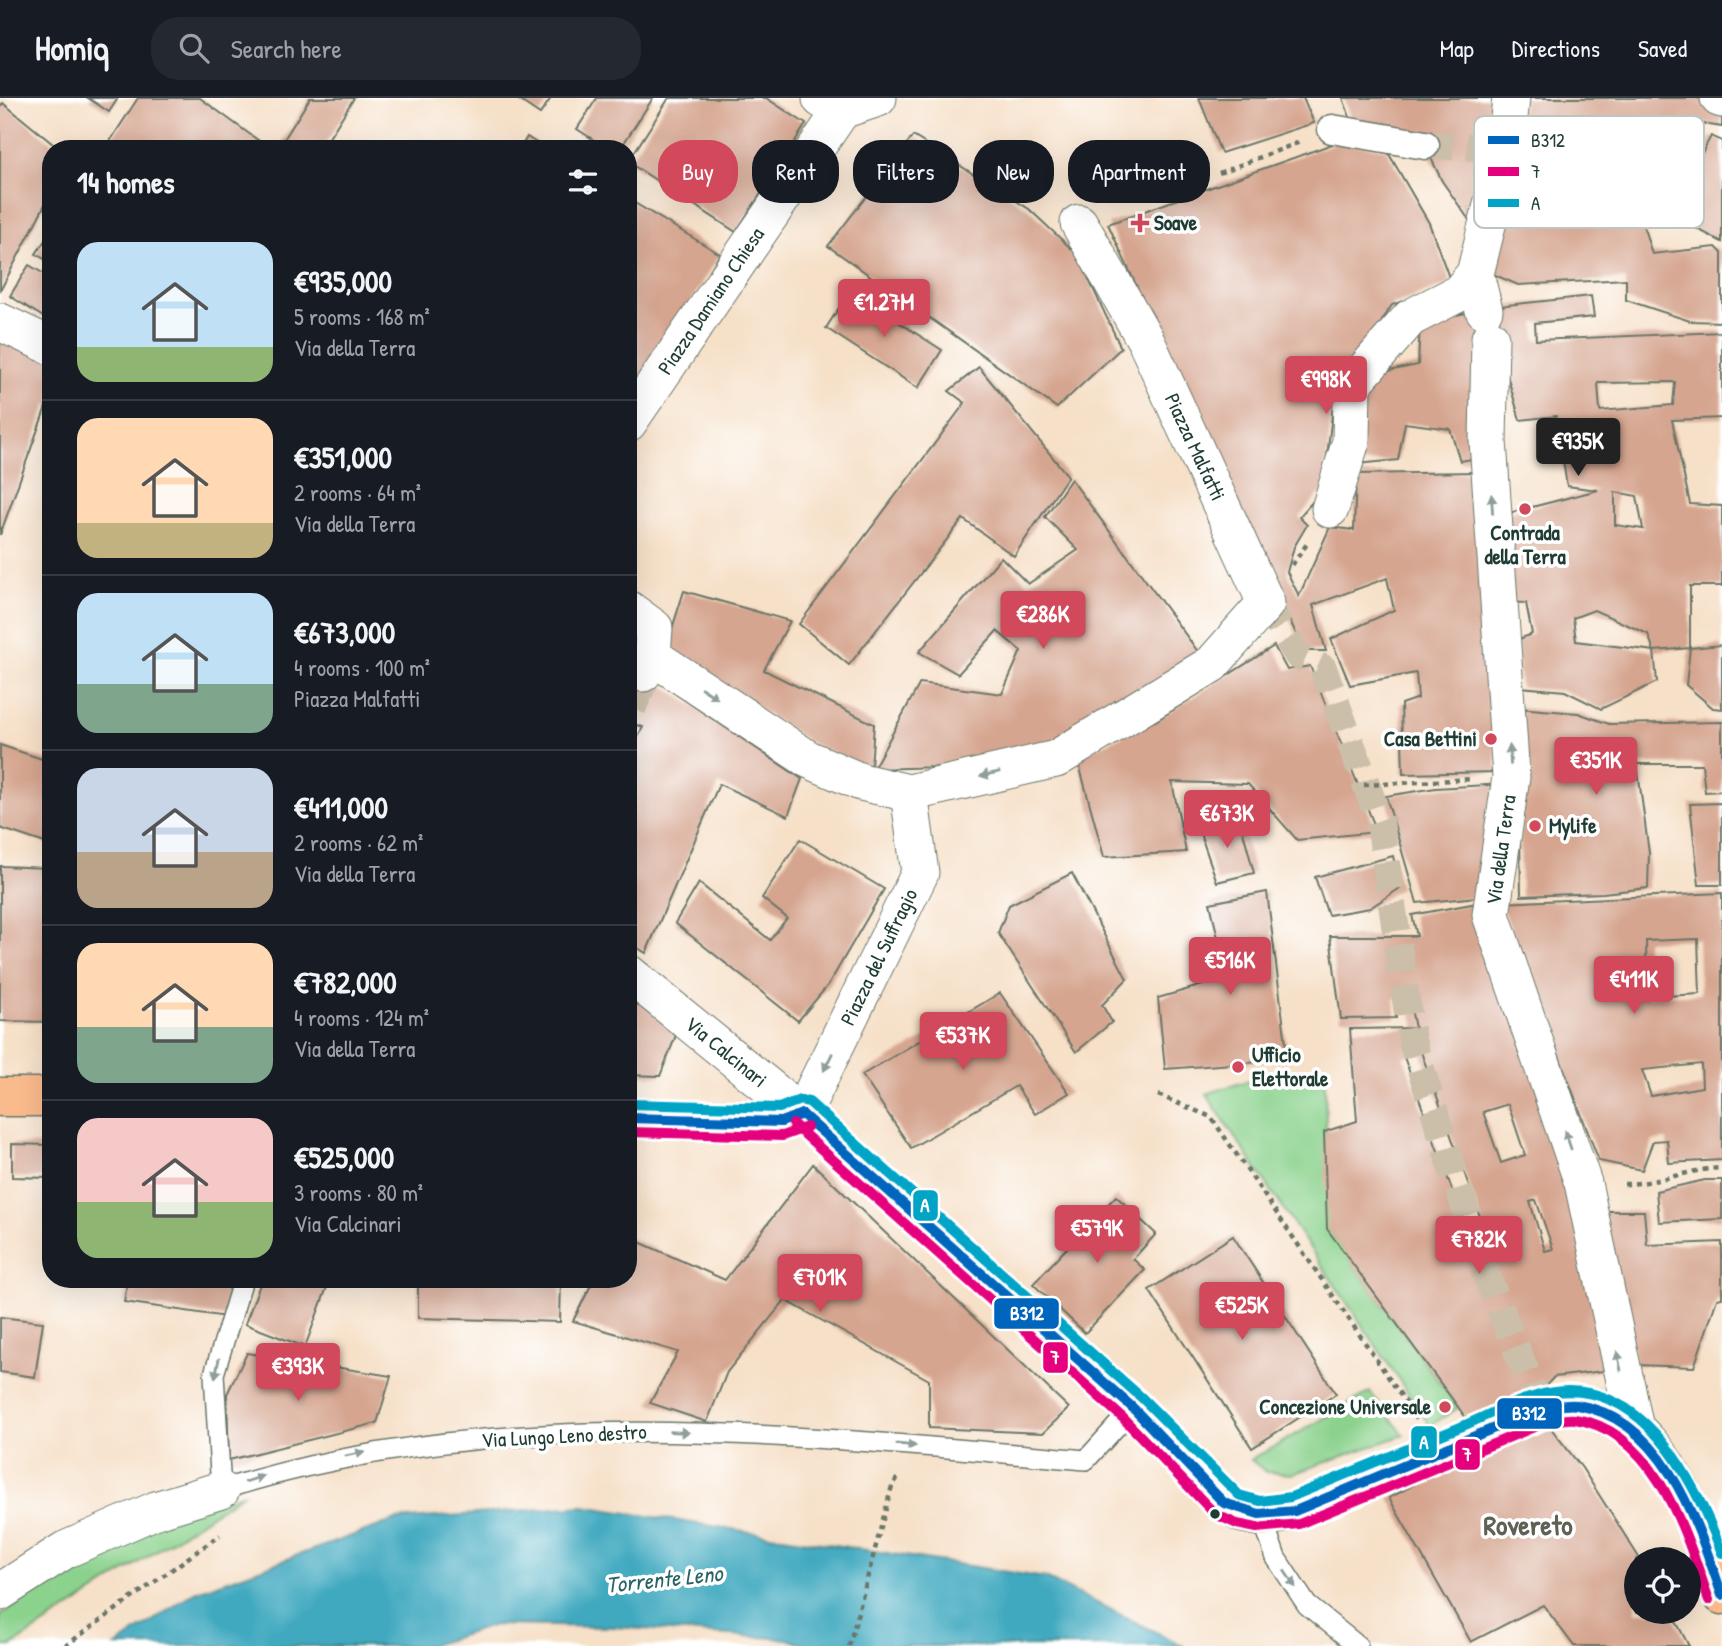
<!DOCTYPE html>
<meta charset="utf-8">
<style>
body{margin:0;font-family:"Patrick Hand",sans-serif;background:#242831;color:#f1f3f6;height:100vh;display:flex;flex-direction:column;font-size:26px;white-space:nowrap}
*{box-sizing:border-box;margin:0}
p{font-size:23px;color:#9ea1a6}
.icon{flex:none;width:38px;height:38px;fill:none;stroke:currentColor;stroke-width:2;stroke-linecap:round;stroke-linejoin:round}
.map{position:relative;flex:1;overflow:hidden}
.side{position:absolute;left:42px;top:42px;width:595px;height:1148px;display:flex;flex-direction:column;background:#171b24;border-radius:28px;box-shadow:0 7px 28px #0002}
.side>*{flex:none}
.banner{position:absolute;left:658px;top:42px;width:665px;height:63px;display:flex;gap:14px}
.fabs{position:absolute;left:1624px;top:1449px;display:grid;gap:14px}
.fabs a{display:grid;place-items:center;width:77px;height:77px;border-radius:50%;background:#171b24;box-shadow:0 7px 28px #0002;font-size:35px}
.price{position:absolute;translate:-50% -60px;padding:0 16px;border-radius:7px;background:#d1495b;color:#fff;font-size:23px;line-height:46px;filter:drop-shadow(0 2px 4px #0008)}
.price::after{content:'';position:absolute;left:50%;top:42px;width:21px;height:16px;margin-left:-10px;background:inherit;clip-path:polygon(0 0,100% 0,50% 100%)}
.price.selected{background:#222;color:#fff}
ul{padding:0;list-style:none}
li{display:flex;align-items:center;gap:21px;height:175px;padding:0 35px}
li+li{border-top:2px solid #363941}
li span{display:grid;place-items:center;flex:none;width:196px;height:140px;border-radius:21px;color:#555}
li>.icon{margin-inline-start:auto}
span .icon{width:84px;height:84px;fill:#fffc;stroke-width:1}
li b{font-size:30px}
h2{display:flex;justify-content:space-between;align-items:center;height:84px;padding:0 35px;font-size:30px}
.chip{padding:0 24px;border-radius:28px;background:#171b24;box-shadow:0 7px 28px #0002;font-size:24px;line-height:63px}
.chip.selected{background:#d1495b;color:#fff}
header{display:flex;align-items:center;gap:42px;box-sizing:border-box;height:98px;padding:0 35px;background:#171b24;border-bottom:2px solid #363941}
header strong{font-size:33px}
nav{display:flex;gap:38px;margin-inline-start:auto;font-size:24px}
.search{width:490px;height:63px;background:#242831;display:flex;align-items:center;gap:18px;box-sizing:border-box;padding:0 24px;border-radius:28px;color:#9ea1a6;font-size:26px}
.map>svg:first-child{display:block}
</style>
<header>
<strong>Homiq</strong>
<div class="search"><svg class="icon" aria-label="search" viewBox="0 0 24 24"><circle cx="10" cy="10" r="6"/><path d="M15 15l6 6"/></svg>Search here</div>
<nav><a>Map</a><a>Directions</a><a>Saved</a></nav>
</header>
<div class="map">
<svg width="1722" height="1548" viewBox="0 0 1722 1548">
<rect width="100%" height="100%" fill="#fff"/>
<filter id="ink" filterUnits="userSpaceOnUse"><feTurbulence type="fractalNoise" baseFrequency=".0143" numOctaves="2"/><feDisplacementMap in="SourceGraphic" scale="14" xChannelSelector="R" yChannelSelector="G"/><feConvolveMatrix kernelMatrix="1 2 1 2 8 2 1 2 1" color-interpolation-filters="sRGB"/></filter>
<filter id="wash" filterUnits="userSpaceOnUse"><feTurbulence type="fractalNoise" baseFrequency=".00686" numOctaves="4" result="noise"/><feDisplacementMap in="SourceGraphic" scale="28" xChannelSelector="R" yChannelSelector="G"/><feGaussianBlur stdDeviation="1.57" result="paint"/><feColorMatrix in="noise" values="0 0 0 0 0 0 0 0 0 0 0 0 0 0 0 0 0 1.4 0 .05"/><feComposite in="paint" operator="in"/></filter>
<g filter="url(#wash)">
<rect width="100%" height="100%" fill="#f6e0c8"/>
<g fill="#8bd28d" stroke="#558860" stroke-width="2">
<polygon points="1256,980 1325,982 1328,1131 1458,1310 1430,1328 1206,996"/>
<polygon points="1370,1294 1404,1337 1292,1376 1266,1374 1251,1362"/>
<polygon points="244,1395 12,1548 0,1548 0,1518 79,1463 167,1420"/>
</g>
<polygon fill="#3fa9bf" stroke="#2f737a" stroke-width="2" points="583,1408 1046,1480 1184,1548 809,1548 787,1541 614,1529 494,1527 429,1548 116,1548 195,1494 396,1422"/>
<g id="blocks">
<g fill="#d5a58f" fill-rule="evenodd">
<polygon points="88,0 118,0 109,14"/>
<polygon points="138,0 200,0 270,51 105,51"/>
<polygon points="310,0 354,0 322,51 278,51"/>
<polygon points="516,0 551,0 540,16"/>
<polygon points="597,0 653,0 620,51 608,51 577,31"/>
<polygon points="669,0 766,0 806,26 736,134 628,64"/>
<polygon points="1199,0 1303,0 1314,25 1221,55"/>
<polygon points="1343,0 1497,0 1483,49 1474,129 1442,83 1421,39 1351,22"/>
<polygon points="1524,0 1697,0 1722,7 1722,29 1698,25 1682,51 1695,68 1711,38 1722,43 1722,144 1650,106 1669,68 1610,88 1610,110 1638,111 1652,156 1716,149 1722,155 1722,224 1690,223 1626,202 1626,181 1518,187 1488,174"/>
<polygon points="3,5 59,51 51,51 51,95 0,193 0,10"/>
<polygon points="913,38 1029,111 1077,156 1121,250 1057,310 828,148"/>
<polygon points="527,39 546,51 520,51"/>
<polygon points="1338,44 1386,51 1429,125 1451,185 1392,207 1334,299 1323,392 1299,419 1307,427 1294,449 1287,474 1299,498 1330,429 1354,432 1356,376 1476,374 1497,674 1403,676 1401,606 1418,600 1416,575 1350,587 1331,541 1394,512 1387,480 1313,507 1326,553 1304,553 1108,126"/>
<polygon points="628,101 720,156 642,284 628,275"/>
<polygon points="51,133 51,165 36,156"/>
<polygon points="29,167 51,180 51,224 10,198"/>
<polygon points="850,193 942,252 918,290 826,230"/>
<path d="M 1591,198 L 1594,219 L 1535,225 L 1536,242 L 1722,234 L 1722,320 L 1672,322 L 1690,406 L 1722,408 L 1722,488 L 1690,488 L 1690,550 L 1654,553 L 1648,536 L 1594,512 L 1573,520 L 1576,543 L 1654,553 L 1657,584 L 1601,611 L 1565,593 L 1520,589 L 1517,542 L 1532,536 L 1526,505 L 1506,504 L 1501,417 L 1598,392 L 1567,388 L 1556,318 L 1520,322 L 1495,235 L 1479,360 L 1460,363 L 1450,331 L 1405,325 L 1398,362 L 1357,366 L 1360,298 L 1374,276 L 1418,267 L 1420,224 L 1507,207 ZM 1675,284 L 1673,307 L 1600,313 L 1598,285 ZM 1615,394 L 1637,398 L 1643,431 L 1615,427 Z"/>
<polygon points="0,237 51,259 51,308 47,306 0,437"/>
<polygon points="979,269 1068,378 1014,458 963,421 849,567 799,526 965,305 949,293"/>
<polygon points="1071,381 1199,555 1053,645 941,669 873,671 920,585 1002,596 1021,553 997,533 958,576 919,554 1001,459 1028,486 1078,452 1045,419"/>
<polygon points="684,493 790,523 764,572 874,626 871,670 811,645 666,550"/>
<polygon points="1722,547 1722,611 1713,610 1686,587 1690,550"/>
<polygon points="1274,548 1287,572 1310,568 1377,734 1297,742 1248,686 1172,684 1186,754 1104,759 1077,659 1157,622"/>
<polygon points="628,564 802,681 788,718 719,686 646,855 628,844 628,658 643,629 628,624"/>
<polygon points="1518,610 1578,615 1609,626 1722,624 1722,693 1705,694 1702,666 1637,666 1649,755 1648,790 1603,795 1521,798"/>
<polygon points="0,647 51,664 51,747 0,730"/>
<polygon points="1503,686 1488,798 1417,805 1386,698 1436,690"/>
<polygon points="1722,705 1722,787 1699,787 1690,706"/>
<polygon points="1240,722 1254,775 1217,784 1198,729"/>
<polygon points="800,741 884,791 829,886 798,923 675,825 699,785 770,842 787,820 762,800"/>
<polygon points="1393,758 1400,790 1370,810 1328,817 1315,779"/>
<polygon points="0,768 47,770 46,833 51,833 51,924 0,923"/>
<polygon points="1072,775 1127,881 1102,907 1112,924 1076,954 998,835 1009,807"/>
<polygon points="1267,794 1288,962 1165,971 1158,900 1227,880 1210,805"/>
<path d="M 1722,795 L 1722,1062 L 1669,1065 L 1667,1042 L 1653,1043 L 1642,1072 L 1599,1063 L 1501,805 ZM 1698,841 L 1700,896 L 1647,899 L 1646,843 ZM 1701,966 L 1702,989 L 1651,998 L 1642,972 Z"/>
<path d="M 1488,803 L 1586,1141 L 1604,1273 L 1554,1279 L 1538,1296 L 1543,1320 L 1582,1370 L 1640,1461 L 1636,1461 L 1636,1514 L 1671,1514 L 1689,1548 L 1574,1548 L 1543,1507 L 1471,1544 L 1389,1400 L 1483,1350 L 1469,1324 L 1327,1131 L 1324,1034 L 1357,1023 L 1350,931 L 1415,930 L 1408,896 L 1394,901 L 1396,920 L 1341,921 L 1330,838 L 1417,838 L 1412,817 ZM 1421,954 L 1493,1155 L 1477,1161 L 1404,959 ZM 1508,1006 L 1525,1057 L 1501,1065 L 1483,1014 ZM 1536,1102 L 1553,1151 L 1545,1153 L 1530,1104 Z"/>
<polygon points="628,893 678,932 660,978 628,977"/>
<polygon points="1000,895 1069,995 1035,1016 1016,988 911,1050 862,977"/>
<polygon points="12,1046 51,1047 51,1080 12,1079"/>
<polygon points="813,1066 1069,1310 1043,1335 929,1330 929,1282 785,1202 727,1274 707,1324 650,1305 678,1254 573,1223 594,1181 628,1181 628,1139 725,1182"/>
<polygon points="1705,1082 1722,1082 1722,1121 1659,1124 1656,1093"/>
<polygon points="1116,1098 1156,1136 1133,1161 1145,1172 1085,1235 1033,1186"/>
<polygon points="1601,1113 1644,1113 1647,1147 1722,1144 1722,1200 1717,1201 1694,1269 1636,1267"/>
<polygon points="1233,1138 1336,1296 1252,1350 1149,1192"/>
<polygon points="128,1181 239,1181 226,1219 124,1204"/>
<polygon points="262,1181 330,1181 305,1249 245,1226"/>
<polygon points="418,1181 561,1181 560,1224 418,1220"/>
<polygon points="0,1219 43,1224 35,1279 0,1274"/>
<polygon points="247,1255 391,1278 377,1325 229,1362 227,1296"/>
</g>
</g>
</g>
<g filter="url(#ink)">
<use href="#blocks" fill-opacity="0" stroke="#6a7668" stroke-width="2"/>
<g fill="none" stroke-linecap="round" stroke-linejoin="round">
<g stroke="#cbbfaa" stroke-width="28" stroke-dasharray="28 14" stroke-linecap="butt">
<polyline points="1425,47 1483,49"/>
<polyline points="1266,505 1298,558 1323,570 1380,724 1412,943 1486,1176 1535,1297"/>
</g>
<polyline stroke="#cbbfaa" stroke-width="37" stroke-dasharray="37 18" stroke-linecap="butt" points="628,608 643,575"/>
<defs>
<g id="service">
<path d="M 243,1181 L 214,1276 L 221,1392 C 503,1302 797,1338 1086,1362 L 1133,1310"/>
<polyline points="1262,1419 1276,1460 1307,1507 1358,1548"/>
</g>
<polyline id="pedestrian" points="1332,31 1425,47"/>
<g id="minor">
<polyline points="1719,0 1722,1"/>
<polyline points="821,1 842,12 878,0"/>
<polyline points="1484,212 1475,176 1506,50 1511,0"/>
<polyline points="0,224 51,248"/>
<polyline points="1490,240 1488,343 1511,679 1491,817 1583,1085 1635,1330"/>
<polyline points="628,325 842,12"/>
<polyline points="1330,411 1351,343 1352,287 1410,220 1459,195 1475,176"/>
<polyline points="628,511 654,530 652,558 643,575"/>
<polyline points="652,558 808,661 861,684 909,695"/>
<polyline points="628,875 802,1016 920,775 909,695 1056,661 1212,566 1266,505 1146,243 1079,125"/>
<polyline points="0,1494 65,1452 156,1412 221,1392"/>
</g>
<g id="primary">
<polyline points="0,999 51,999"/>
<polyline points="628,1020 781,1024 802,1016 1133,1310 1224,1405 1242,1415 1262,1419 1295,1413 1479,1338"/>
<path d="M 1497,1330 C 1522,1319 1545,1307 1573,1307 C 1658,1306 1700,1431 1722,1497"/>
</g>
</defs>
<use href="#service" stroke="#6a7668" stroke-width="22"/>
<use href="#pedestrian" stroke="#6a7668" stroke-width="31"/>
<use href="#minor" stroke="#6a7668" stroke-width="39"/>
<use href="#primary" stroke="#6a7668" stroke-width="41"/>
<g stroke="#6a7668" stroke-width="4.5" stroke-dasharray="5 5" stroke-linecap="butt">
<polyline points="1219,75 1300,44"/>
<polyline points="1292,467 1309,443"/>
<polyline points="1364,687 1472,681"/>
<polyline points="1158,997 1211,1019 1417,1321"/>
<path d="M 1624,1086 C 1658,1086 1688,1071 1722,1070"/>
<polyline points="65,1548 220,1437"/>
<polyline points="849,1548 892,1388 899,1378"/>
</g>
<use href="#service" stroke="#fff" stroke-width="19"/>
<use href="#pedestrian" stroke="#fff" stroke-width="28"/>
<use href="#minor" stroke="#fff" stroke-width="37"/>
<use href="#primary" stroke="#fabb8c" stroke-width="38"/>
<defs>
<g id="bus-1">
<path d="M 802,1016 L 1133,1310 L 1224,1405 L 1259,1416 L 1295,1413 L 1540,1311 C 1552,1310 1565,1305 1577,1307 C 1665,1321 1697,1425 1722,1497"/>
<polyline points="628,1020 781,1024 802,1016"/>
</g>
<g id="bus-2">
<path d="M 793,1026 L 1123,1320 L 1215,1416 L 1237,1426 L 1257,1430 L 1299,1426 L 1544,1325 C 1554,1323 1565,1320 1575,1321 C 1656,1333 1686,1436 1709,1502"/>
<polyline points="628,1034 782,1038 807,1029"/>
</g>
<path id="bus-3" d="M 628,1006 L 779,1010 L 800,1002 L 809,1004 L 1142,1300 L 1239,1397 L 1260,1403 L 1291,1399 C 1347,1376 1402,1353 1458,1330 C 1483,1320 1509,1305 1536,1298 C 1637,1269 1693,1377 1722,1455"/>
</defs>
<use href="#bus-1" stroke="#fff" stroke-width="16"/>
<use href="#bus-2" stroke="#fff" stroke-width="16"/>
<use href="#bus-3" stroke="#fff" stroke-width="16"/>
<use href="#bus-1" stroke="#0065bd" stroke-width="10"/>
<use href="#bus-2" stroke="#e5007d" stroke-width="10"/>
<use href="#bus-3" stroke="#02a4c6" stroke-width="10"/>
</g>
<defs><path id="oneway-solid" d="M-6-.8H1V-3.2L6.5 0L1 3.2V.8H-6Z" transform="scale(1.75)"/></defs>
<g fill="#8f9e9a">
<use href="#oneway-solid" transform="translate(1492 406) rotate(-94)"/>
<use href="#oneway-solid" transform="translate(709 595) rotate(33)"/>
<use href="#oneway-solid" transform="translate(1510 657) rotate(-93)"/>
<use href="#oneway-solid" transform="translate(990 676) rotate(167)"/>
<use href="#oneway-solid" transform="translate(828 964) rotate(116)"/>
<use href="#oneway-solid" transform="translate(1568 1042) rotate(-109)"/>
<use href="#oneway-solid" transform="translate(1619 1263) rotate(-101)"/>
<use href="#oneway-solid" transform="translate(217 1270) rotate(102)"/>
<use href="#oneway-solid" transform="translate(679 1334) rotate(2)"/>
<use href="#oneway-solid" transform="translate(906 1347) rotate(6)"/>
<use href="#oneway-solid" transform="translate(355 1356) rotate(-12)"/>
<use href="#oneway-solid" transform="translate(254 1381) rotate(-18)"/>
<use href="#oneway-solid" transform="translate(1290 1481) rotate(56)"/>
</g>
</g>
<g fill="#d1495b" stroke="#fff" stroke-width="2.5">
<path d="M1136.5 114.5h7v7h7v7h-7v7h-7v-7h-7v-7h7z"/>
<circle cx="1525" cy="411" r="7"/>
<circle cx="1491" cy="641" r="7"/>
<circle cx="1535" cy="728" r="7"/>
<circle cx="1238" cy="969" r="7"/>
<circle cx="1445" cy="1309" r="7"/>
</g>
<circle fill="#1f3d34" stroke="#fff" stroke-width="2.5" cx="1215" cy="1416" r="6"/>
<g text-anchor="middle" stroke-width="7" stroke-linejoin="round" paint-order="stroke">
<g font-size="21" font-weight="bold" fill="#1f3d34" stroke="#fff" text-anchor="start">
<text x="1154" y="132">Soave</text>
<text x="1525" y="442" text-anchor="middle">Contrada<tspan x="1525" dy="24">della Terra</tspan></text>
<text x="1477" y="648" text-anchor="end">Casa Bettini</text>
<text x="1549" y="735">Mylife</text>
<text x="1252" y="964">Ufficio<tspan x="1252" dy="24">Elettorale</tspan></text>
<text x="1431" y="1316" text-anchor="end">Concezione Universale</text>
</g>
<g font-size="21" fill="#1f3d34" stroke="#fff">
<text transform="translate(711 203) rotate(-56)" y="7">Piazza Damiano Chiesa</text>
<text transform="translate(1195 349) rotate(65)" y="7">Piazza Malfatti</text>
<text transform="translate(1501 752) rotate(-82)" y="7">Via della Terra</text>
<text transform="translate(879 859) rotate(-64)" y="7">Piazza del Suffragio</text>
<text transform="translate(726 954) rotate(39)" y="7">Via Calcinari</text>
<text transform="translate(564 1338) rotate(-3)" y="7">Via Lungo Leno destro</text>
</g>
<g font-size="23" font-style="italic" fill="#2a6365" stroke="#fff">
<text transform="translate(664 1481) rotate(-6)" y="8">Torrente Leno</text>
</g>
<g font-size="28" font-weight="bold" fill="#5f6154" stroke="#fff">
<text x="1528" y="1437">Rovereto</text>
</g>
</g>
<rect x="1474" y="18" width="230" height="112" rx="10" fill="#fff" stroke="#bcc5c2" stroke-width="2"/>
<rect x="1488" y="38" width="31" height="8" fill="#0065bd"/>
<rect x="1488" y="69" width="31" height="9" fill="#e5007d"/>
<rect x="1488" y="101" width="31" height="8" fill="#02a4c6"/>
<g font-size="19" fill="#1f3d34">
<text x="1531" y="49">B312</text>
<text x="1531" y="80">7</text>
<text x="1531" y="112">A</text>
</g>
<g stroke="#fff" stroke-width="2.5">
<rect x="912" y="1091" width="27" height="33" rx="7" fill="#02a4c6"/>
<rect x="993" y="1199" width="67" height="33" rx="7" fill="#0065bd"/>
<rect x="1042" y="1243" width="27" height="33" rx="7" fill="#e5007d"/>
<rect x="1496" y="1299" width="67" height="33" rx="7" fill="#0065bd"/>
<rect x="1410" y="1327" width="28" height="34" rx="7" fill="#02a4c6"/>
<rect x="1454" y="1340" width="27" height="33" rx="7" fill="#e5007d"/>
</g>
<g font-size="19" text-anchor="middle" font-weight="bold" fill="#fff">
<text x="925" y="1114">A</text>
<text x="1027" y="1222">B312</text>
<text x="1055" y="1266">7</text>
<text x="1529" y="1322">B312</text>
<text x="1424" y="1351">A</text>
<text x="1467" y="1363">7</text>
</g>
</svg>
<div class="fabs">
<a><svg class="icon" aria-label="locate" viewBox="0 0 24 24"><circle cx="12" cy="12" r="6"/><path d="M12 2v4M12 18v4M2 12h4M18 12h4"/></svg></a>
</div>
<b class="price" style="left:884px;top:241px">€1.27M</b>
<b class="price" style="left:1326px;top:318px">€998K</b>
<b class="price selected" style="left:1578px;top:380px">€935K</b>
<b class="price" style="left:1043px;top:553px">€286K</b>
<b class="price" style="left:1596px;top:699px">€351K</b>
<b class="price" style="left:1227px;top:752px">€673K</b>
<b class="price" style="left:1230px;top:899px">€516K</b>
<b class="price" style="left:1634px;top:918px">€411K</b>
<b class="price" style="left:963px;top:974px">€537K</b>
<b class="price" style="left:1097px;top:1167px">€579K</b>
<b class="price" style="left:1479px;top:1178px">€782K</b>
<b class="price" style="left:820px;top:1216px">€701K</b>
<b class="price" style="left:1242px;top:1244px">€525K</b>
<b class="price" style="left:298px;top:1305px">€393K</b>
<div class="banner">
<a class="chip selected">Buy</a>
<a class="chip">Rent</a>
<a class="chip">Filters</a>
<a class="chip">New</a>
<a class="chip">Apartment</a>
</div>
<section class="side">
<h2>14 homes<svg class="icon" aria-label="filters" viewBox="0 0 24 24"><path d="M4 7h16M4 17h16"/><circle cx="9" cy="7" r="2"/><circle cx="15" cy="17" r="2"/></svg></h2>
<ul>
<li><span style="background:linear-gradient(#bfe0f5 75%,#8fb573 0)"><svg class="icon" aria-label="home" viewBox="0 0 24 24"><path d="M3 11l9-7 9 7M6 9v11h12V9"/></svg></span><div><b>€935,000</b><p>5 rooms · 168 m²</p><p>Via della Terra</p></div></li>
<li><span style="background:linear-gradient(#ffd9b3 75%,#c2b280 0)"><svg class="icon" aria-label="home" viewBox="0 0 24 24"><path d="M3 11l9-7 9 7M6 9v11h12V9"/></svg></span><div><b>€351,000</b><p>2 rooms · 64 m²</p><p>Via della Terra</p></div></li>
<li><span style="background:linear-gradient(#bfe0f5 65%,#7fa58c 0)"><svg class="icon" aria-label="home" viewBox="0 0 24 24"><path d="M3 11l9-7 9 7M6 9v11h12V9"/></svg></span><div><b>€673,000</b><p>4 rooms · 100 m²</p><p>Piazza Malfatti</p></div></li>
<li><span style="background:linear-gradient(#c9d6e8 60%,#b9a48a 0)"><svg class="icon" aria-label="home" viewBox="0 0 24 24"><path d="M3 11l9-7 9 7M6 9v11h12V9"/></svg></span><div><b>€411,000</b><p>2 rooms · 62 m²</p><p>Via della Terra</p></div></li>
<li><span style="background:linear-gradient(#ffd9b3 60%,#7fa58c 0)"><svg class="icon" aria-label="home" viewBox="0 0 24 24"><path d="M3 11l9-7 9 7M6 9v11h12V9"/></svg></span><div><b>€782,000</b><p>4 rooms · 124 m²</p><p>Via della Terra</p></div></li>
<li><span style="background:linear-gradient(#f6c9c9 60%,#8fb573 0)"><svg class="icon" aria-label="home" viewBox="0 0 24 24"><path d="M3 11l9-7 9 7M6 9v11h12V9"/></svg></span><div><b>€525,000</b><p>3 rooms · 80 m²</p><p>Via Calcinari</p></div></li>
</ul>
</section>
</div>
